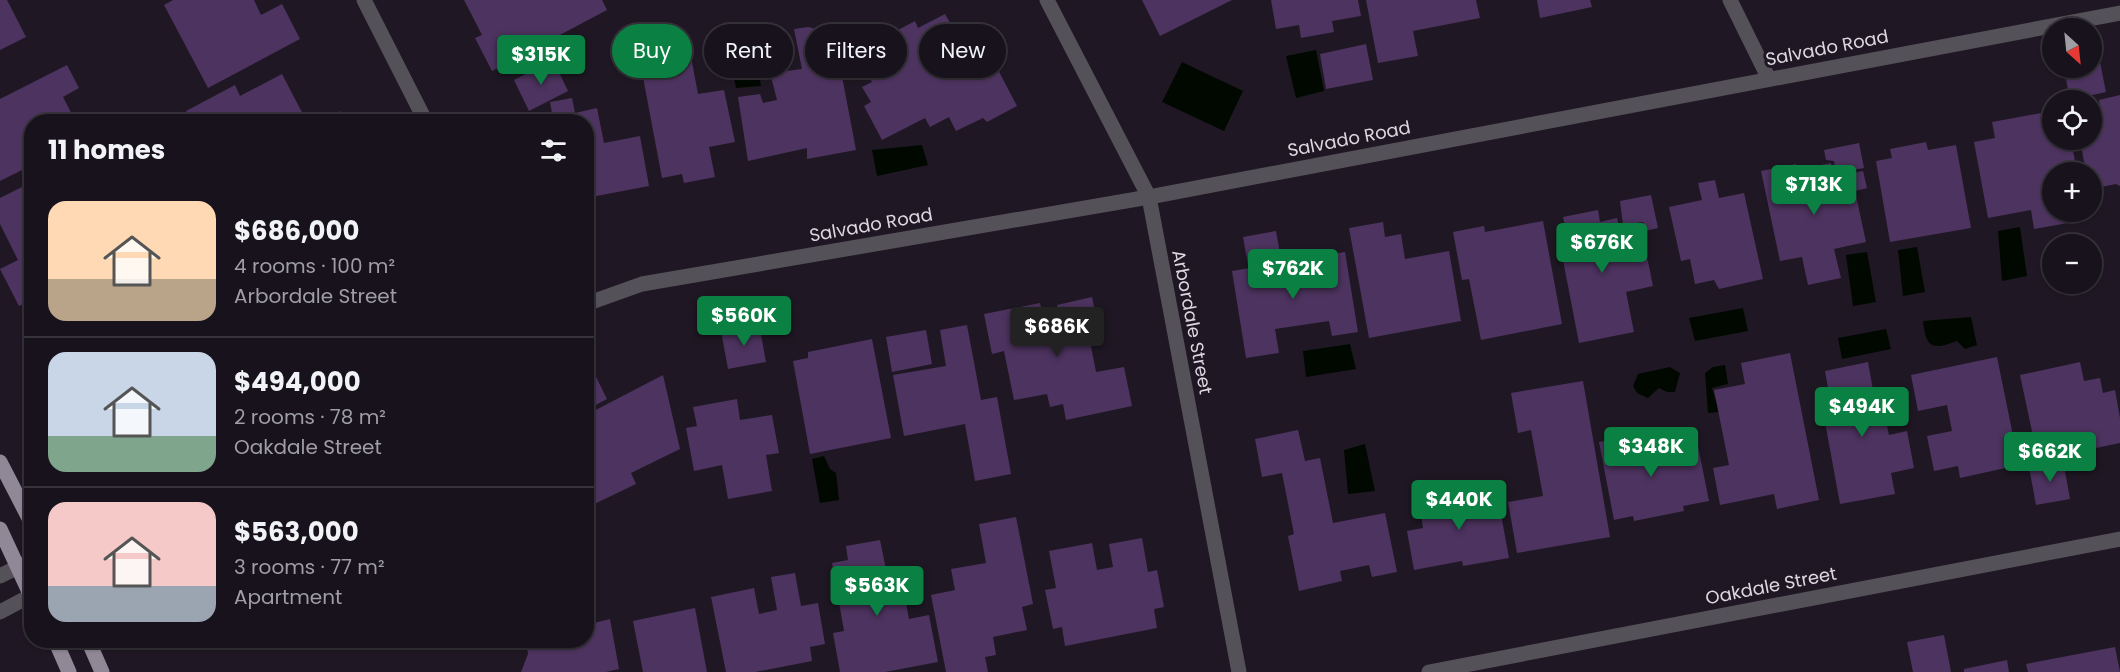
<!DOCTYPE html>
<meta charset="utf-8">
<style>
body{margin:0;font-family:Poppins,sans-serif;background:#242028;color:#f1f3f6;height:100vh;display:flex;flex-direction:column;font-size:22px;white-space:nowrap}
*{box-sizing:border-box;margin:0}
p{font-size:20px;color:#9e9ea3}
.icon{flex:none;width:33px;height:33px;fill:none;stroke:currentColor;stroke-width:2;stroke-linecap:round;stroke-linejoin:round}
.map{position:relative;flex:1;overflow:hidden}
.panel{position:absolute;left:24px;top:114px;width:570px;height:534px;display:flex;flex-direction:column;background:#17121b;border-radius:24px;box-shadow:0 2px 4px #0004,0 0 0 2px #36323a}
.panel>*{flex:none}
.top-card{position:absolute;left:612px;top:24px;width:570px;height:54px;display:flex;gap:12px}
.needle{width:39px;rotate:153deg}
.fabs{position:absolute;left:2042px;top:18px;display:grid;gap:12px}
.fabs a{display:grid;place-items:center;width:60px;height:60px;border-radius:50%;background:#17121b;box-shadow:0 2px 4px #0004,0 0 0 2px #36323a;font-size:30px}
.price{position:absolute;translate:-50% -51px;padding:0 14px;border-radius:6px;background:#0b8043;color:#fff;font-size:20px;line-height:39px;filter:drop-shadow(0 2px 3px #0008)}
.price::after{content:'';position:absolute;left:50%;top:36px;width:18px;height:14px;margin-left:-9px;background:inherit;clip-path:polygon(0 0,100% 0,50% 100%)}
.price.selected{background:#222;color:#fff}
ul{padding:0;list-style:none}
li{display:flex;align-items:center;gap:18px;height:150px;padding:0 24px}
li+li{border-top:2px solid #36323a}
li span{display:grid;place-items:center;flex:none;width:168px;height:120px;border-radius:18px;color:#555}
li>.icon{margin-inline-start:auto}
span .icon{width:72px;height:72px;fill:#fffc;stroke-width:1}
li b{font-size:26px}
h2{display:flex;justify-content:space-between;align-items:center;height:72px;padding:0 24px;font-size:26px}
.tag{padding:0 21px;border-radius:27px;background:#17121b;box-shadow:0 2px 4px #0004,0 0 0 2px #36323a;font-size:21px;line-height:54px}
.tag.selected{background:#0b8043;color:#fff}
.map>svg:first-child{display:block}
</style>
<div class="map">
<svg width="2120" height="672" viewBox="0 0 2120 672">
<rect width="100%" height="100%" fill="#1f1824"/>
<g fill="#000800">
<polygon points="752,36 761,86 736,88 726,39"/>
<polygon points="1316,50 1324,91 1296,98 1286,56"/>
<polygon points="1182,62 1243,91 1224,131 1162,102"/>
<polygon points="922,145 928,165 877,176 872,150"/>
<polygon points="2020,227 2027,276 2002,281 1998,231"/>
<polygon points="1917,247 1925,292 1903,296 1898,250"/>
<polygon points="1867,252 1876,302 1853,306 1846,255"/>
<polygon points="1743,308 1748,331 1695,341 1689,318"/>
<path d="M 1971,317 L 1977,345 L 1965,349 L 1957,341 C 1933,350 1926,349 1923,321 Z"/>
<polygon points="1886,329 1891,349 1842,359 1838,338"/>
<polygon points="1350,344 1356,369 1306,377 1303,351"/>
<polygon points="1725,365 1728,384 1712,388 1719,412 1708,413 1705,373 1713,367"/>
<polygon points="1670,367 1680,373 1675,392 1667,392 1659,388 1648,398 1637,393 1633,386 1638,374"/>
<polygon points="1365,444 1375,491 1348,494 1344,450"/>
<polygon points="824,456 830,469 836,473 839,500 820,503 812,459"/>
</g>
<g fill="#4d335f">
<polygon points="0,0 7,0 26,37 0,50"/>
<polygon points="173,0 254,0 261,15 282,4 300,39 208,88 164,5"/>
<polygon points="464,0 602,0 607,10 492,71 475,38 482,35"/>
<polygon points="1142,0 1232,0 1160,36"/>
<polygon points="1271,0 1358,0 1361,16 1332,21 1334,32 1301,38 1299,25 1276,29"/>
<polygon points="1366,0 1476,0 1480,18 1413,31 1418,56 1378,63"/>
<polygon points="1537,0 1590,0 1592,7 1540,18"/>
<polygon points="945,14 953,28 961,24 976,52 986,47 1017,106 987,122 983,118 956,131 949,117 930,127 925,118 882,140 864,106 871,102 862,87 872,82 861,62 879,53 874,43 915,21 918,28"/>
<polygon points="808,27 829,32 835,69 841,71 856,150 807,159 807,148 748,161 738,97 760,94 763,103 777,100 770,73 802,69 794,29"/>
<polygon points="1366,44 1373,80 1326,89 1320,54"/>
<polygon points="689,46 698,94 724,90 735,142 709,147 715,177 684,183 682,174 662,178 639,56"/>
<polygon points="553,60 568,91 529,111 514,80"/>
<polygon points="2100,62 2106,92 2070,100 2064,69 2091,68 2091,64"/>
<polygon points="67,65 79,88 63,97 76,122 32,122 32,165 0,181 0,99"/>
<polygon points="282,74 307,122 192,122 186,111 235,85 240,96"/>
<polygon points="2120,95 2120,186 2116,184 2091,189 2091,172 2086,172 2080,140 2091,140 2091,113 2101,111 2099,100"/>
<polygon points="572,98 575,113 597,108 604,143 640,136 649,186 586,198 586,122 542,122 541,116 552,113 550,102"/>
<polygon points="340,111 345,122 320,122"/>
<polygon points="2052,111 2052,140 2071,140 2077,172 2052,172 2052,212 2084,212 2085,220 2034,229 2031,210 1988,218 1974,142 1995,138 1992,122"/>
<polygon points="1926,142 1928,150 1956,145 1971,228 1890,242 1876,161 1892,158 1890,149"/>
<polygon points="1859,143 1864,168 1836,173 1834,161 1826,160 1824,150"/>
<polygon points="1831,163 1835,177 1863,171 1867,188 1855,191 1866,242 1834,249 1841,278 1808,285 1802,257 1780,261 1761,171 1796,164 1797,170"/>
<polygon points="1715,180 1719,198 1744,193 1763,279 1719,289 1714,280 1695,284 1690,259 1681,261 1669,207 1702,200 1698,183"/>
<polygon points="32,182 32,300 19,306 0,269 18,260 0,224 0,198"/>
<polygon points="1651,195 1658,228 1645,231 1643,222 1623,225 1620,201"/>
<polygon points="1598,210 1600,222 1617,218 1620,232 1641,228 1653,286 1626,292 1634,332 1579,343 1558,234 1566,231 1563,217"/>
<polygon points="1543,221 1562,324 1481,340 1469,279 1462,280 1453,232 1484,226 1485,232"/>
<polygon points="1383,222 1385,237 1401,234 1405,259 1449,251 1461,321 1369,338 1349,228"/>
<polygon points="1276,231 1281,259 1248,265 1243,237"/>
<polygon points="1345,252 1358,332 1332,336 1329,321 1275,329 1279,353 1246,358 1232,271"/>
<polygon points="1092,297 1100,334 1089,336 1096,372 1124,367 1132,406 1066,420 1063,404 1050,407 1047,394 1014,400 1004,351 992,354 984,314 1040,303 1045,325 1060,322 1057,305"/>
<polygon points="759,324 766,362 728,369 721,331"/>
<polygon points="967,325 981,400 997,397 1011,474 975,481 965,424 904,436 893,375 946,366 940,330"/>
<polygon points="926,330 932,364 892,372 886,337"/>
<polygon points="872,339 891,438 810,454 793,361 808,358 808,352"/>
<polygon points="1790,353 1819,500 1777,509 1774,494 1720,505 1713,468 1729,465 1714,390 1745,384 1741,363"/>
<polygon points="1997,357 2019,465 1960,478 1958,466 1934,471 1927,436 1952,431 1947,405 1918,411 1911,375"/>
<polygon points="1868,362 1878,418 1885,416 1889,435 1907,431 1914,468 1891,473 1895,494 1840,504 1825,422 1834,421 1825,371"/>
<polygon points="2080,362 2084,381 2100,378 2103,393 2115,390 2120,418 2120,443 2038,460 2020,375"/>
<polygon points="591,367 607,399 586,410 586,370"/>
<polygon points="663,375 680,449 631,473 636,484 586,508 586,415"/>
<polygon points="1583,381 1610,537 1517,553 1508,502 1543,496 1531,430 1518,433 1511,393"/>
<polygon points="737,399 740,420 772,415 779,453 766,455 772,491 728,499 722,465 694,471 686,428 697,426 693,407"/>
<polygon points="1298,430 1305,461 1320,458 1333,523 1385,513 1397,572 1372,577 1369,565 1340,571 1342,581 1299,591 1288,536 1294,534 1282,473 1262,477 1255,439"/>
<polygon points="1652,431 1657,454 1698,446 1709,501 1683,506 1684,511 1634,521 1633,516 1614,520 1599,442"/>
<polygon points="2063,460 2070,499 2036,505 2029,467"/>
<polygon points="1496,487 1509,558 1463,566 1462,561 1414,570 1407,531 1423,528 1419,501"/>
<polygon points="1016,517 1033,604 1022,607 1027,630 993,637 996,655 985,657 988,672 946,672 931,595 955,590 951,569 986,563 979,524"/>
<polygon points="1142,538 1148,572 1157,570 1164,607 1154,609 1157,628 1065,646 1062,627 1053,629 1045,590 1056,588 1049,551 1092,543 1097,570 1113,567 1109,544"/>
<polygon points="880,540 888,579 901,577 909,619 929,615 938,662 885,672 840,672 833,633 844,631 832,563 848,560 846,546"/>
<polygon points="795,573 801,606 818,603 825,644 810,647 812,661 755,672 726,672 711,597 754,588 759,614 777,610 771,577"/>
<polygon points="695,608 707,672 643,672 633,621"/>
<polygon points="610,619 619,669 606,672 521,672 528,654 526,640 586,640 586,625"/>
<polygon points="1944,635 1951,672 1913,672 1907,642"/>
<polygon points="2115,647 2120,672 2028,672 2026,664"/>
<polygon points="2007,660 2009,672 1964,672 1964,669"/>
</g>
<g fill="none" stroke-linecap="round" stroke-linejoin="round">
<g stroke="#555158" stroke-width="15">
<polyline points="364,0 426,122"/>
<polyline points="1047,0 1149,197 1239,672"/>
<polyline points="1730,0 1769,79"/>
<polyline points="586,304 642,284 1149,197 2120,13"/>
<polyline points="0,576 32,560"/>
<polyline points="0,612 32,595"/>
<polyline points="1429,672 2120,539"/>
</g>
<g stroke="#908896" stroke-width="15">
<polyline points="0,462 32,524"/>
<polyline points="0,529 32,598"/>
<polyline points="55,640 69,672"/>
<polyline points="88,640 102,672"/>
</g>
</g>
<g text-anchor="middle" stroke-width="6" stroke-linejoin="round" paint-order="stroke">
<g font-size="18" fill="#ddd8e1" stroke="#1f1824">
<text transform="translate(1827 48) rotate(-11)" y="6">Salvado Road</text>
<text transform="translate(1349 139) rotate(-11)" y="6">Salvado Road</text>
<text transform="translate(871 225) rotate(-10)" y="6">Salvado Road</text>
<text transform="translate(1192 322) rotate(79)" y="6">Arbordale Street</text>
<text transform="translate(1771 586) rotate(-11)" y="6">Oakdale Street</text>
</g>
</g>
</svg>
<div class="fabs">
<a><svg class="needle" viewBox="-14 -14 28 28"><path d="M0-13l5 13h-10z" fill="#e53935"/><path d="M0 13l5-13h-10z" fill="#9e9ea3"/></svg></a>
<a><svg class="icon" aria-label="locate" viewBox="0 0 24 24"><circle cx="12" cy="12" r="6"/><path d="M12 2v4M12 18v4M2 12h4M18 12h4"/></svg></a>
<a>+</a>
<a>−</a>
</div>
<b class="price" style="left:541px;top:86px">$315K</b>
<b class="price" style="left:1814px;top:216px">$713K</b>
<b class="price" style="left:1602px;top:274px">$676K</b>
<b class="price" style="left:1293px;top:300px">$762K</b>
<b class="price" style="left:744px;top:347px">$560K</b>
<b class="price selected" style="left:1057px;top:358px">$686K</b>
<b class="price" style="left:1862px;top:438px">$494K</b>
<b class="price" style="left:1651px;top:478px">$348K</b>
<b class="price" style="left:2050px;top:483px">$662K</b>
<b class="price" style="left:1459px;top:531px">$440K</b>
<b class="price" style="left:877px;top:617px">$563K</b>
<div class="top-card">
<a class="tag selected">Buy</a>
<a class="tag">Rent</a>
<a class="tag">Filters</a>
<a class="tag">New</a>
</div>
<section class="panel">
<h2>11 homes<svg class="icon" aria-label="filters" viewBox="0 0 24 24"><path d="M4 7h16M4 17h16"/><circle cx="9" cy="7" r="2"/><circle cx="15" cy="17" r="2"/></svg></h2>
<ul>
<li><span style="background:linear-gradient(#ffd9b3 65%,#b9a48a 0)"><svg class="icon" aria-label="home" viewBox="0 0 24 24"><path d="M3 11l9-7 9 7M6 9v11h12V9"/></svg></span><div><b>$686,000</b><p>4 rooms · 100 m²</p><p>Arbordale Street</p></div></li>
<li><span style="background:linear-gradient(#c9d6e8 70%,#7fa58c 0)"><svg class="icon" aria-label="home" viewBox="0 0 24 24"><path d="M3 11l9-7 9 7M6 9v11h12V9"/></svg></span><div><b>$494,000</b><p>2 rooms · 78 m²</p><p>Oakdale Street</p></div></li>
<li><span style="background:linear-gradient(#f6c9c9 70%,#9aa5b1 0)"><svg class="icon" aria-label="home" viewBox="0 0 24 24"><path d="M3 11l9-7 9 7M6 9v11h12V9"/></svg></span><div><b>$563,000</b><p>3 rooms · 77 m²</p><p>Apartment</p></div></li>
</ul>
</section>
</div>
